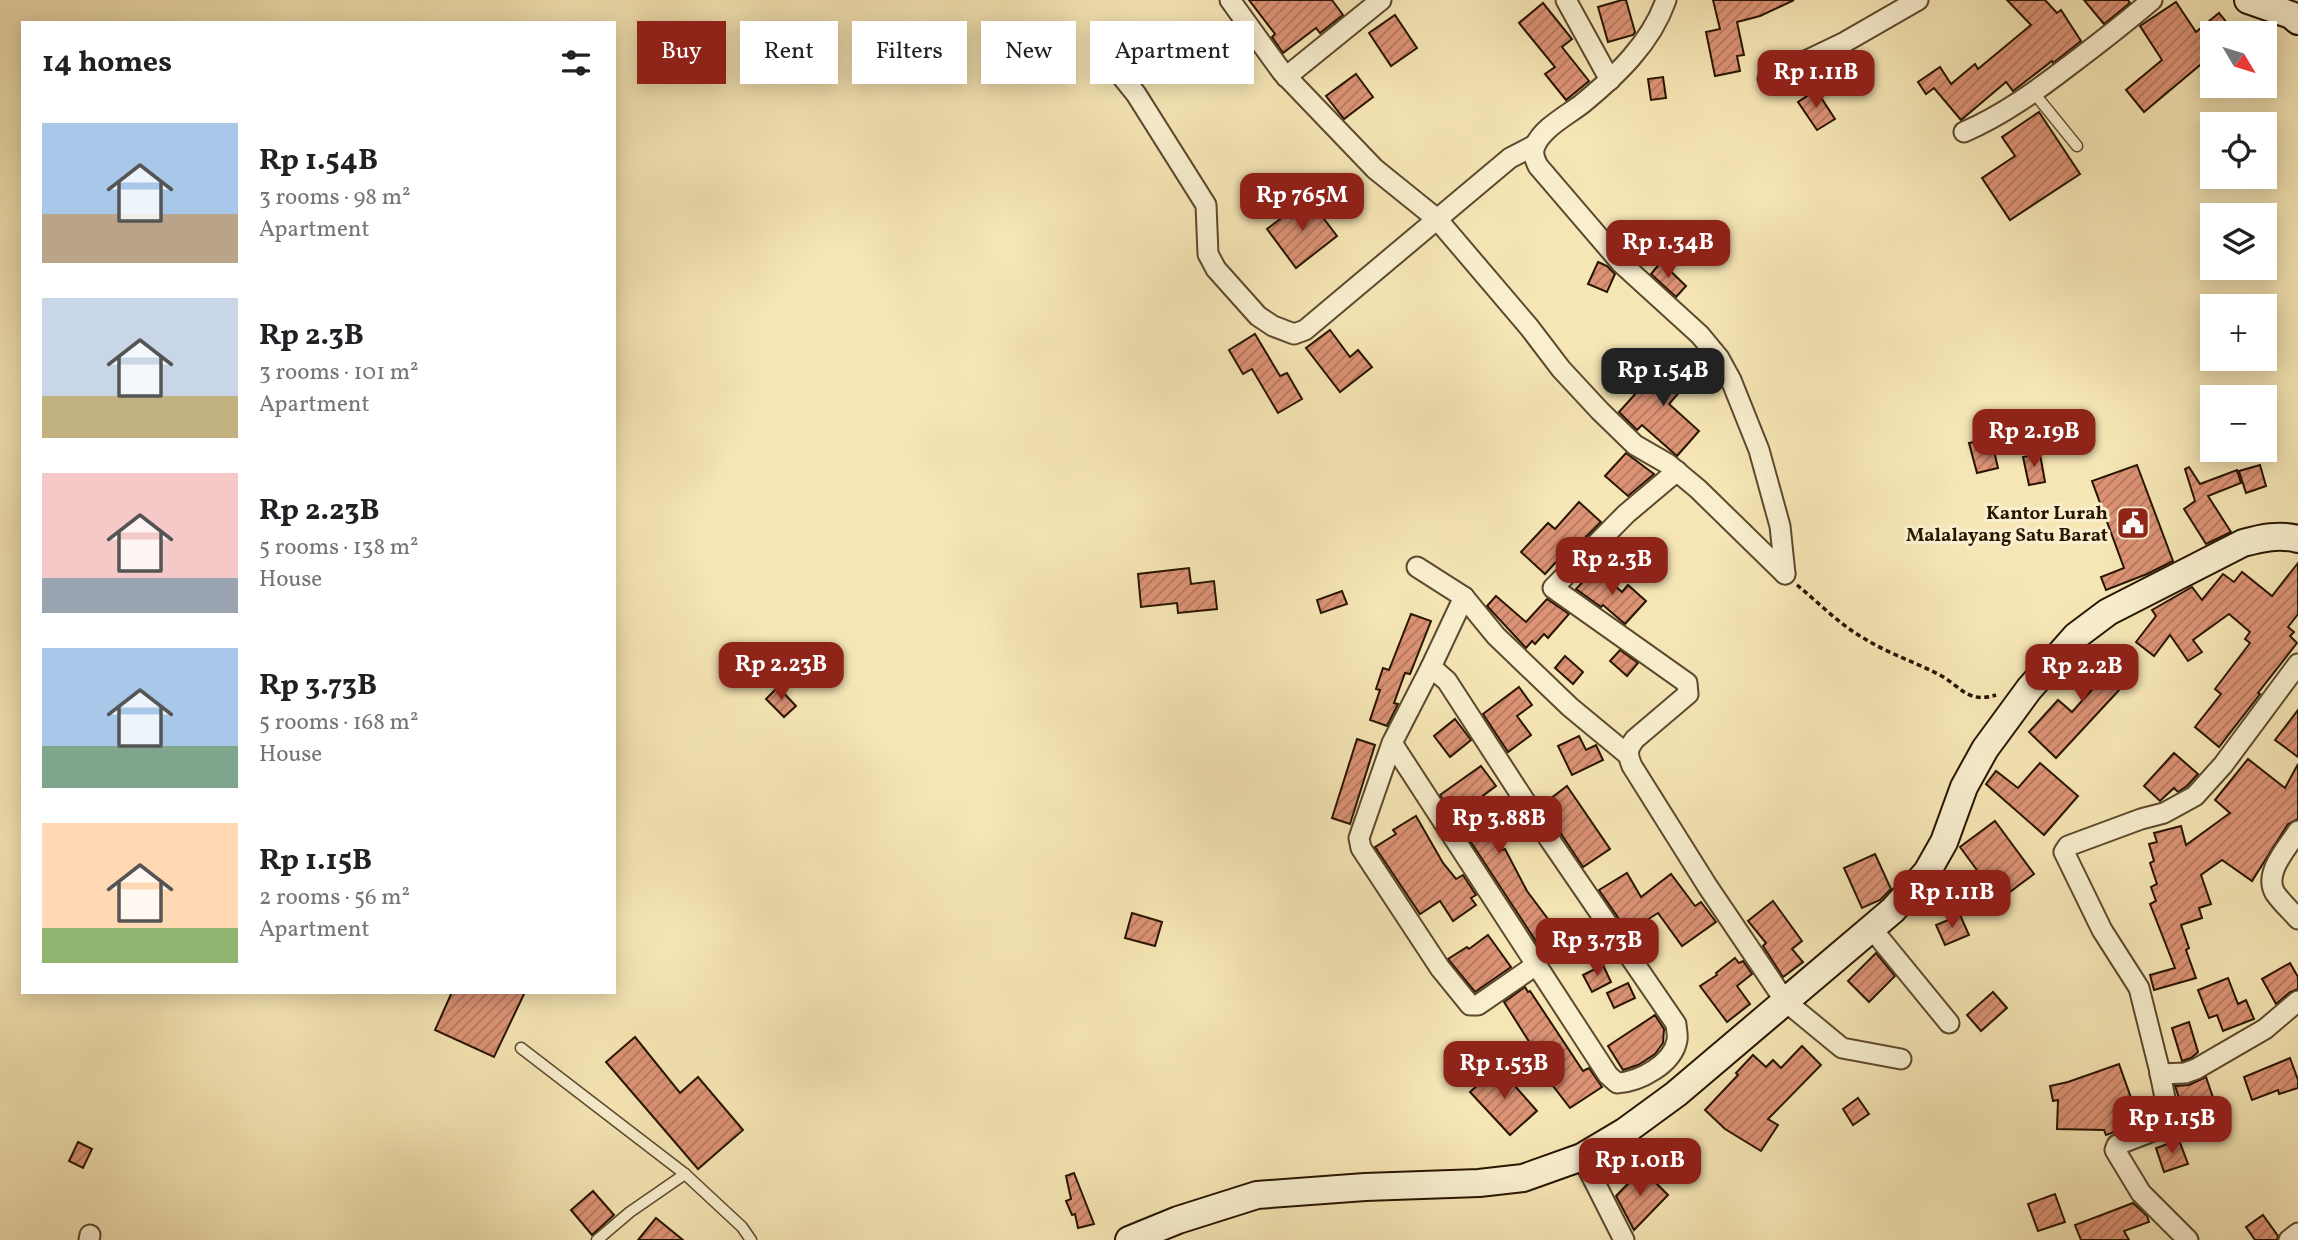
<!DOCTYPE html>
<meta charset="utf-8">
<style>
body{margin:0;font-family:Vollkorn,serif;background:#f6f6f6;color:#202124;height:100vh;display:flex;flex-direction:column;font-size:26px;white-space:nowrap}
*{box-sizing:border-box;margin:0}
p{font-size:23px;color:#757577}
.icon{flex:none;width:38px;height:38px;fill:none;stroke:currentColor;stroke-width:2;stroke-linecap:round;stroke-linejoin:round}
.map{position:relative;flex:1;overflow:hidden}
.sheet{position:absolute;left:21px;top:21px;width:595px;height:973px;display:flex;flex-direction:column;background:#fff;border-radius:0px;box-shadow:0 4px 18px #0003}
.sheet>*{flex:none}
.hud{position:absolute;left:637px;top:21px;width:665px;height:63px;display:flex;gap:14px}
.needle{width:46px;rotate:128deg}
.buttons{position:absolute;left:2200px;top:21px;display:grid;gap:14px}
.buttons a{display:grid;place-items:center;width:77px;height:77px;border-radius:0px;background:#fff;box-shadow:0 4px 18px #0003;font-size:35px}
.price{position:absolute;translate:-50% -60px;padding:0 16px;border-radius:14px;background:#8f2418;color:#fff;font-size:23px;line-height:46px;filter:drop-shadow(0 2px 4px #0008)}
.price::after{content:'';position:absolute;left:50%;top:42px;width:21px;height:16px;margin-left:-10px;background:inherit;clip-path:polygon(0 0,100% 0,50% 100%)}
.price.on{background:#222;color:#fff}
ul{padding:0;list-style:none}
li{display:flex;align-items:center;gap:21px;height:175px;padding:0 21px}
li span{display:grid;place-items:center;flex:none;width:196px;height:140px;border-radius:0px;color:#555}
li>.icon{margin-inline-start:auto}
span .icon{width:84px;height:84px;fill:#fffc;stroke-width:1}
li b{font-size:30px}
h2{display:flex;justify-content:space-between;align-items:center;height:84px;padding:0 21px;font-size:30px}
.chip{padding:0 24px;border-radius:0px;background:#fff;box-shadow:0 4px 18px #0003;font-size:24px;line-height:63px}
.chip.on{background:#8f2418;color:#fff}
.map>svg:first-child{display:block}
</style>
<div class="map">
<svg width="2298" height="1240" viewBox="0 0 2298 1240">
<defs>
<pattern id="building-hatch" width="6" height="6" patternUnits="userSpaceOnUse" patternTransform="scale(1.75)"><rect width="6" height="6" fill="#dd9376"/><path d="M-1 1l2-2M0 6l6-6M5 7l2-2" fill="none" stroke="#b3775e"/></pattern>
</defs>
<rect width="100%" height="100%" fill="#f6e6b5"/>
<filter id="stains"><feTurbulence type="fractalNoise" baseFrequency=".00286" numOctaves="4"/><feColorMatrix values="0 0 0 0 .2 0 0 0 0 .09 0 0 0 0 .02 0 0 0 .5 -.17"/></filter>
<radialGradient id="worn" r=".72"><stop offset=".6" stop-color="#630" stop-opacity="0"/><stop offset="1" stop-color="#630" stop-opacity=".3"/></radialGradient>
<g fill="url(#building-hatch)" stroke="#281501" stroke-width="2">
<polygon points="1249,0 1332,0 1343,15 1320,33 1316,28 1283,53 1272,37 1275,34"/>
<polygon points="1622,0 1626,0 1635,32 1633,35 1608,42 1598,7"/>
<polygon points="1713,0 1794,0 1760,16 1737,22 1744,55 1737,56 1740,71 1715,76 1706,32 1720,29"/>
<polygon points="2007,0 2045,0 2057,13 2061,10 2081,41 2053,63 2052,61 2013,91 2006,82 1961,120 1934,88 1926,94 1918,82 1940,67 1951,84 1975,64 1978,69 2031,25"/>
<polygon points="2084,0 2128,0 2130,3 2104,24"/>
<polygon points="2176,2 2196,32 2219,13 2235,33 2212,33 2212,55 2144,112 2126,90 2162,60 2140,26"/>
<polygon points="1543,3 1572,39 1562,47 1589,81 1566,100 1545,74 1555,67 1519,23"/>
<polygon points="1395,15 1417,48 1391,66 1369,33"/>
<polygon points="1356,74 1373,97 1344,119 1326,96"/>
<polygon points="1663,77 1666,98 1651,100 1648,79"/>
<polygon points="1816,90 1835,119 1817,130 1798,102"/>
<polygon points="2039,112 2080,174 2010,220 1982,178 2015,156 2002,137"/>
<polygon points="1308,198 1337,236 1296,268 1267,229"/>
<polygon points="1598,262 1607,266 1615,274 1607,292 1588,284"/>
<polygon points="1661,262 1686,286 1676,297 1651,274"/>
<polygon points="1330,330 1350,357 1358,350 1372,367 1340,392 1306,348"/>
<polygon points="1255,334 1280,376 1287,373 1302,399 1278,413 1252,369 1243,374 1229,350"/>
<polygon points="1674,356 1695,374 1669,404 1699,431 1677,456 1642,425 1637,430 1619,412 1646,382 1649,384"/>
<polygon points="1991,438 1998,468 1977,473 1969,443"/>
<polygon points="1626,453 1654,474 1628,496 1605,476"/>
<polygon points="2040,454 2045,482 2029,485 2023,457"/>
<polygon points="2137,465 2173,561 2147,574 2106,590 2101,577 2124,568 2092,481"/>
<polygon points="2260,465 2266,486 2246,493 2239,471"/>
<polygon points="2189,467 2200,484 2237,470 2241,483 2208,496 2231,532 2206,544 2184,509 2195,501 2185,469"/>
<polygon points="1579,502 1601,522 1581,542 1577,539 1545,574 1521,552 1548,523 1555,529"/>
<polygon points="2298,563 2298,614 2288,627 2294,632 2290,636 2297,643 2258,693 2260,694 2219,747 2195,727 2221,694 2215,689 2250,643 2245,639 2250,632 2229,614 2193,640 2202,652 2188,661 2170,635 2154,656 2136,642 2156,616 2152,610 2192,587 2202,600 2223,574 2234,582 2242,572 2272,596"/>
<polygon points="1189,568 1191,584 1214,581 1217,609 1178,613 1177,603 1141,607 1138,574"/>
<polygon points="1592,572 1603,581 1606,578 1622,592 1628,585 1646,601 1625,624 1603,605 1601,607 1576,589"/>
<polygon points="1342,591 1347,604 1321,613 1317,600"/>
<polygon points="1496,596 1526,622 1547,599 1569,614 1548,638 1544,634 1535,644 1532,641 1526,648 1487,606"/>
<polygon points="1411,614 1431,621 1410,674 1405,673 1394,703 1398,704 1387,726 1370,720 1380,690 1376,689 1383,668 1389,670"/>
<polygon points="2106,646 2134,674 2056,758 2029,732 2058,700 2072,712 2097,684 2083,670"/>
<polygon points="1620,650 1638,663 1627,676 1610,661"/>
<polygon points="1565,656 1583,672 1573,684 1555,668"/>
<polygon points="778,687 796,706 784,717 766,699"/>
<polygon points="1519,687 1532,705 1517,716 1531,735 1508,752 1483,714"/>
<polygon points="2298,710 2298,757 2275,740"/>
<polygon points="1455,719 1471,740 1450,757 1434,736"/>
<polygon points="1579,736 1586,750 1596,745 1603,760 1572,775 1558,746"/>
<polygon points="1357,739 1375,745 1350,824 1332,818"/>
<polygon points="2174,753 2198,774 2187,786 2178,792 2174,788 2160,801 2144,786"/>
<polygon points="2248,759 2285,788 2298,764 2298,819 2288,824 2252,881 2222,860 2201,875 2211,904 2199,908 2202,918 2181,925 2189,948 2186,950 2196,978 2154,990 2150,975 2175,968 2150,904 2156,901 2151,887 2157,884 2150,863 2154,861 2149,844 2157,842 2154,833 2181,826 2186,845 2230,813 2215,800"/>
<polygon points="2040,763 2078,796 2044,835 1986,784 1996,771 2018,788"/>
<polygon points="1481,766 1496,786 1480,798 1496,818 1487,826 1502,850 1505,849 1527,891 1557,931 1559,929 1569,946 1547,958 1440,795"/>
<polygon points="1567,786 1610,849 1583,867 1542,805"/>
<polygon points="1416,816 1443,863 1456,879 1463,875 1476,895 1471,898 1476,905 1453,921 1440,901 1420,914 1375,847 1396,834 1393,830"/>
<polygon points="1995,821 2034,874 1999,900 1960,847"/>
<polygon points="1875,854 1891,889 1880,900 1862,908 1844,868"/>
<polygon points="1627,873 1641,897 1671,874 1695,906 1701,902 1716,922 1682,946 1658,913 1628,932 1599,890"/>
<polygon points="1773,901 1802,941 1792,949 1803,962 1783,977 1763,946 1766,943 1748,921"/>
<polygon points="1132,913 1162,922 1155,946 1125,938"/>
<polygon points="1960,915 1969,935 1945,945 1936,925"/>
<polygon points="1488,935 1511,967 1475,992 1448,959 1467,947 1469,949"/>
<polygon points="1876,953 1895,976 1869,1002 1848,981"/>
<polygon points="1735,958 1739,963 1743,961 1752,974 1737,986 1750,1004 1727,1022 1700,986 1717,975 1716,973"/>
<polygon points="2290,963 2298,977 2298,989 2290,992 2276,1004 2262,979"/>
<polygon points="1603,965 1611,982 1592,992 1583,975"/>
<polygon points="2228,978 2238,1004 2246,1000 2254,1019 2223,1031 2217,1015 2209,1018 2198,990"/>
<polygon points="1628,983 1635,998 1614,1008 1607,993"/>
<polygon points="1525,987 1528,992 1530,991 1583,1071 1589,1068 1602,1087 1570,1108 1543,1073 1546,1072 1533,1052 1535,1051 1504,1002"/>
<polygon points="452,992 525,992 494,1057 435,1030"/>
<polygon points="1993,992 2007,1008 1981,1031 1967,1015"/>
<polygon points="1655,1015 1664,1029 1663,1043 1655,1054 1638,1065 1623,1070 1608,1046"/>
<polygon points="2189,1022 2198,1052 2191,1058 2182,1061 2172,1028"/>
<polygon points="635,1037 680,1093 698,1077 743,1130 698,1169 606,1062"/>
<polygon points="1802,1046 1821,1065 1768,1119 1778,1125 1761,1151 1725,1129 1705,1110 1738,1075 1736,1073 1753,1055 1766,1067 1773,1060 1781,1068"/>
<polygon points="2290,1058 2298,1080 2298,1088 2279,1094 2278,1090 2252,1100 2244,1077"/>
<polygon points="2119,1064 2140,1123 2106,1135 2104,1130 2057,1129 2058,1100 2053,1101 2050,1086 2068,1082"/>
<polygon points="1498,1067 1537,1111 1510,1135 1470,1092"/>
<polygon points="2206,1077 2222,1124 2205,1130 2201,1119 2177,1127 2178,1112 2183,1110 2175,1086 2189,1085"/>
<polygon points="1858,1098 1869,1114 1853,1125 1843,1109"/>
<polygon points="2179,1140 2188,1164 2164,1172 2156,1148"/>
<polygon points="78,1142 92,1149 83,1168 69,1161"/>
<polygon points="1642,1169 1668,1195 1634,1230 1616,1196"/>
<polygon points="1074,1173 1094,1224 1078,1228 1075,1214 1072,1215 1066,1201 1071,1199 1066,1176"/>
<polygon points="593,1191 614,1215 592,1235 571,1210"/>
<polygon points="2055,1194 2065,1222 2038,1231 2028,1204"/>
<polygon points="2133,1203 2147,1216 2149,1222 2124,1231 2129,1240 2081,1240 2075,1225"/>
<polygon points="2263,1215 2278,1236 2277,1240 2255,1240 2246,1227"/>
<polygon points="656,1218 683,1240 638,1240"/>
</g>
<g fill="none" stroke-linecap="round" stroke-linejoin="round">
<defs>
<g id="lane">
<polyline points="2034,93 2077,146"/>
<polyline points="521,1048 685,1174 742,1227 751,1240"/>
<polyline points="597,1240 630,1212 685,1174"/>
</g>
<g id="street">
<polyline points="1230,0 1282,72 1375,169 1437,219 1529,327 1561,369 1600,411 1635,445 1668,464 1698,489 1785,574"/>
<polyline points="1566,0 1610,80"/>
<path d="M 1666,0 C 1651,43 1617,75 1583,103 C 1568,115 1542,128 1535,146 C 1532,154 1535,159 1538,166 L 1622,264 L 1700,335 L 1719,358 L 1731,380 L 1759,450 L 1780,526 L 1785,574"/>
<polyline points="1103,53 1136,94 1206,205 1208,254 1216,269 1258,316 1273,326 1294,334 1305,330 1510,158 1535,145"/>
<polyline points="1286,77 1381,0"/>
<polyline points="1768,79 1845,42 1918,0"/>
<path d="M 1964,132 C 2003,115 2036,91 2070,65 C 2098,44 2125,23 2152,0"/>
<path d="M 1677,471 L 1626,514 L 1553,588 L 1687,683 L 1688,694 L 1635,739 C 1627,749 1627,754 1632,766 L 1708,887 L 1785,1001 L 1842,1048 L 1901,1059"/>
<polyline points="1417,567 1464,597 1496,636 1570,707 1628,755"/>
<polyline points="1431,667 1464,597"/>
<path d="M 1392,743 L 1608,1075 L 1617,1083 C 1639,1082 1673,1064 1677,1040 C 1678,1035 1676,1028 1676,1024 L 1552,843 L 1447,681 L 1431,667 L 1392,743 L 1359,838 L 1361,848 L 1440,968 L 1470,1005 L 1478,1005 L 1536,965"/>
<path d="M 2298,831 C 2288,847 2263,873 2275,893 C 2281,902 2291,911 2298,919"/>
<polyline points="1872,929 1949,1023"/>
<polyline points="2160,1074 2185,1073 2196,1069 2265,1029 2298,1001"/>
<polyline points="1582,1157 1624,1240"/>
<polyline points="89,1240 90,1235"/>
<polyline points="2188,1240 2141,1193 2115,1150 2117,1145 2161,1128 2166,1123 2166,1103 2159,1068 2139,988 2102,930 2064,852 2068,846 2141,819 2164,813 2195,796 2223,765 2298,664"/>
<polyline points="2289,1240 2298,1233"/>
</g>
<g id="secondary">
<polyline points="2248,0 2291,15 2298,21"/>
<path d="M 1129,1240 L 1178,1220 L 1257,1195 L 1365,1187 L 1479,1183 L 1523,1178 L 1582,1157 L 1624,1132 L 1676,1094 L 1893,910 L 1927,872 L 1944,842 L 1964,787 L 1985,749 L 2029,689 L 2076,636 L 2108,612 L 2243,543 C 2262,538 2279,534 2298,539"/>
</g>
</defs>
<use href="#lane" stroke="#5c492e" stroke-width="13"/>
<use href="#street" stroke="#5c492e" stroke-width="23"/>
<use href="#secondary" stroke="#281501" stroke-width="30"/>
<path stroke="#281501" stroke-width="3.5" stroke-dasharray="5 3.5" stroke-linecap="butt" d="M 1797,585 C 1819,603 1840,625 1865,639 C 1888,653 1914,662 1938,674 C 1961,686 1967,704 1996,695"/>
<use href="#lane" stroke="#f9efcf" stroke-width="10"/>
<use href="#street" stroke="#f9efcf" stroke-width="19"/>
<use href="#secondary" stroke="#f9efcf" stroke-width="26"/>
</g>
<defs>
<symbol id="civic-square" viewBox="-11 -11 22 22"><rect x="-9" y="-9" width="18" height="18" rx="4" fill="#8f2418" stroke="#f9efcf"/><path d="M-.6-6.5H3V-4.5H.6V-3L4-1V1h2V6H-6V1h2V-1L-.6-3ZM-1.2 2.5V6h2.4V2.5Z" fill="#fff"/></symbol>
</defs>
<g fill-rule="evenodd">
<use href="#civic-square" x="2114" y="504" width="38" height="38"/>
</g>
<g text-anchor="middle" stroke-width="6" stroke-linejoin="round" paint-order="stroke">
<g font-size="19" font-weight="bold" fill="#281501" stroke="#f9efcf" text-anchor="end">
<text x="2108" y="519">Kantor Lurah<tspan x="2108" dy="22">Malalayang Satu Barat</tspan></text>
</g>
</g>
<rect width="100%" height="100%" filter="url(#stains)"/>
<rect width="100%" height="100%" fill="url(#worn)"/>
</svg>
<div class="buttons">
<a><svg class="needle" viewBox="-14 -14 28 28"><path d="M0-13l5 13h-10z" fill="#e53935"/><path d="M0 13l5-13h-10z" fill="#757577"/></svg></a>
<a><svg class="icon" aria-label="locate" viewBox="0 0 24 24"><circle cx="12" cy="12" r="6"/><path d="M12 2v4M12 18v4M2 12h4M18 12h4"/></svg></a>
<a><svg class="icon" aria-label="layers" viewBox="0 0 24 24"><path d="M12 4l9 5-9 5-9-5zM3 14l9 5 9-5"/></svg></a>
<a>+</a>
<a>−</a>
</div>
<b class="price" style="left:1816px;top:110px">Rp 1.11B</b>
<b class="price" style="left:1302px;top:233px">Rp 765M</b>
<b class="price" style="left:1668px;top:280px">Rp 1.34B</b>
<b class="price on" style="left:1663px;top:408px">Rp 1.54B</b>
<b class="price" style="left:2034px;top:469px">Rp 2.19B</b>
<b class="price" style="left:1612px;top:597px">Rp 2.3B</b>
<b class="price" style="left:781px;top:702px">Rp 2.23B</b>
<b class="price" style="left:2082px;top:704px">Rp 2.2B</b>
<b class="price" style="left:1499px;top:856px">Rp 3.88B</b>
<b class="price" style="left:1952px;top:930px">Rp 1.11B</b>
<b class="price" style="left:1597px;top:978px">Rp 3.73B</b>
<b class="price" style="left:1504px;top:1101px">Rp 1.53B</b>
<b class="price" style="left:2172px;top:1156px">Rp 1.15B</b>
<b class="price" style="left:1640px;top:1198px">Rp 1.01B</b>
<div class="hud">
<a class="chip on">Buy</a>
<a class="chip">Rent</a>
<a class="chip">Filters</a>
<a class="chip">New</a>
<a class="chip">Apartment</a>
</div>
<section class="sheet">
<h2>14 homes<svg class="icon" aria-label="filters" viewBox="0 0 24 24"><path d="M4 7h16M4 17h16"/><circle cx="9" cy="7" r="2"/><circle cx="15" cy="17" r="2"/></svg></h2>
<ul>
<li><span style="background:linear-gradient(#a9c7e8 65%,#b9a48a 0)"><svg class="icon" aria-label="home" viewBox="0 0 24 24"><path d="M3 11l9-7 9 7M6 9v11h12V9"/></svg></span><div><b>Rp 1.54B</b><p>3 rooms · 98 m²</p><p>Apartment</p></div></li>
<li><span style="background:linear-gradient(#c9d6e8 70%,#c2b280 0)"><svg class="icon" aria-label="home" viewBox="0 0 24 24"><path d="M3 11l9-7 9 7M6 9v11h12V9"/></svg></span><div><b>Rp 2.3B</b><p>3 rooms · 101 m²</p><p>Apartment</p></div></li>
<li><span style="background:linear-gradient(#f6c9c9 75%,#9aa5b1 0)"><svg class="icon" aria-label="home" viewBox="0 0 24 24"><path d="M3 11l9-7 9 7M6 9v11h12V9"/></svg></span><div><b>Rp 2.23B</b><p>5 rooms · 138 m²</p><p>House</p></div></li>
<li><span style="background:linear-gradient(#a9c7e8 70%,#7fa58c 0)"><svg class="icon" aria-label="home" viewBox="0 0 24 24"><path d="M3 11l9-7 9 7M6 9v11h12V9"/></svg></span><div><b>Rp 3.73B</b><p>5 rooms · 168 m²</p><p>House</p></div></li>
<li><span style="background:linear-gradient(#ffd9b3 75%,#8fb573 0)"><svg class="icon" aria-label="home" viewBox="0 0 24 24"><path d="M3 11l9-7 9 7M6 9v11h12V9"/></svg></span><div><b>Rp 1.15B</b><p>2 rooms · 56 m²</p><p>Apartment</p></div></li>
</ul>
</section>
</div>
